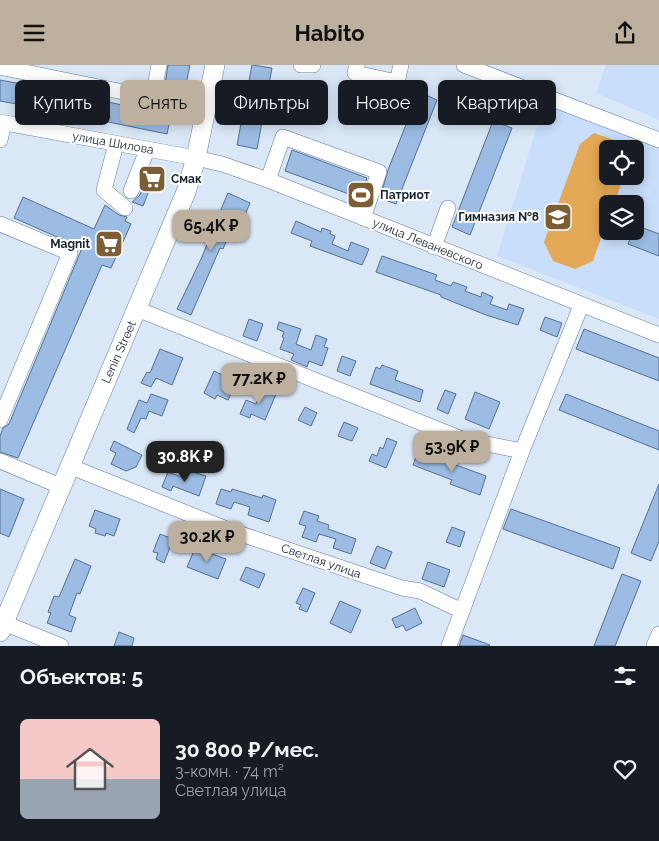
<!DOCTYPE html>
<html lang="ru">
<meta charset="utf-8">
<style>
body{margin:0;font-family:Raleway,sans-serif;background:#20242c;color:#f1f3f6;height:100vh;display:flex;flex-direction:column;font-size:19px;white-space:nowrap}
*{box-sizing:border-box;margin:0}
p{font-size:16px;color:#9ea1a6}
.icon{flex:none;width:28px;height:28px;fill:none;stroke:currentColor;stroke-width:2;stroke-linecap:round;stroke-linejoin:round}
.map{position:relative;height:581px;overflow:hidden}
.sheet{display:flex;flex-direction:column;background:#171b24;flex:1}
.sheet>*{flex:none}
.banner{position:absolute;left:15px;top:15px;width:630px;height:45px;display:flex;gap:10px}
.buttons{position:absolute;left:599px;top:75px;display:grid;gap:10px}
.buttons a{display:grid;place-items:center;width:45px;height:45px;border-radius:8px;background:#171b24;box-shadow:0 2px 12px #0003;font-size:25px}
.price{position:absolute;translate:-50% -42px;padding:0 11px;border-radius:10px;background:#bdb09e;color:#111;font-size:16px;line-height:32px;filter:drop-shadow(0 1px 2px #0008)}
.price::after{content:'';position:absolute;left:50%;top:30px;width:15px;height:11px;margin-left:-8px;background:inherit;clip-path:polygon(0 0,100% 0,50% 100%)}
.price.active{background:#222;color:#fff}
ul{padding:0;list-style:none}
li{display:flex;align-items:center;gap:15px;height:125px;padding:0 20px}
li span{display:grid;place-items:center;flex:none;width:140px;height:100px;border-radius:8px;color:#555}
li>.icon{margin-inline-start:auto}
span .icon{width:60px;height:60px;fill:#fffc;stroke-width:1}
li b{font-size:21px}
h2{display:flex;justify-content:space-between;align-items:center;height:60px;padding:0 20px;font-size:21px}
.tag{padding:0 18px;border-radius:8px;background:#171b24;box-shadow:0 2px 12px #0003;font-size:18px;line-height:45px}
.tag.active{background:#bdb09e;color:#111}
header{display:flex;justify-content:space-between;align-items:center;height:65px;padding:0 20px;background:#bdb09e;color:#111;font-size:22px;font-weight:700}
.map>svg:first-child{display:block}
</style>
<header><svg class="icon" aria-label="menu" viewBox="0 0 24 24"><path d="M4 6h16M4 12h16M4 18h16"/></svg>Habito<svg class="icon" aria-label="share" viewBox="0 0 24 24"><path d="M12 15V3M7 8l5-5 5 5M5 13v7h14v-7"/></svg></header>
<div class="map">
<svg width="659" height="581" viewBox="0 0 659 581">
<rect width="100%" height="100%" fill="#dae7f7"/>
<g fill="#c8defa" fill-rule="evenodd">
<polygon points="606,0 659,0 659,55 596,28"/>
<path d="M 544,39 L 659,83 L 659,254 L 497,191 ZM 608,84 L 635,84 L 635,111 L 608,111 ZM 608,139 L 635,139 L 635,166 L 608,166 Z"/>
</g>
<polygon fill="#e3a956" points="594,68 623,78 624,84 608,84 608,111 624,111 614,139 608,139 607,156 593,196 575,204 553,196 544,177 580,79"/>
<g fill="#9cbce3" stroke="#537093">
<polygon points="168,0 190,0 185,24 165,20"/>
<polygon points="252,0 272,3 257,84 237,80"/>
<polygon points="0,15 65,27 61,47 0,36"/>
<polygon points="419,27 437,35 396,139 380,133 388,105"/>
<polygon points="88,33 171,50 167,69 84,52"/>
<polygon points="493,56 512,63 470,170 452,162"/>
<polygon points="292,85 367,113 360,133 285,106"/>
<polygon points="147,110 154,113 143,141 132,137 140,130"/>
<polygon points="228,128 250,138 245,150 235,146 233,151 229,149 223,167 229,170 223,184 220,183 191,250 177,244 202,192 216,156 214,155 217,148 219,149"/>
<polygon points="23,132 94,164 105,140 119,150 127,152 125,156 131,159 111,203 102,200 18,393 0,387 0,371 3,363 9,359 82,183 14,153"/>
<polygon points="296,156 321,167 322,163 331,166 330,169 335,171 332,179 348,186 351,177 369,184 362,200 310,181 312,176 291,168"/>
<polygon points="635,160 659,169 659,191 628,179 633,166 635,166"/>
<polygon points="382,191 437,210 435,215 451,221 453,217 467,222 465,226 481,232 482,227 493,232 490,239 507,245 509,239 524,244 518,260 486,250 441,232 441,230 376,207"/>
<polygon points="545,252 562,258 557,272 540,265"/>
<polygon points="249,254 263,259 257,276 243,271"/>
<polygon points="279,257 301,264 296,279 311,285 316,270 327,274 324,282 328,283 322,301 309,296 307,302 291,295 294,289 280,284 284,273 282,272 284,267 277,264"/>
<polygon points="584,264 659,293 659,316 576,284"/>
<polygon points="160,284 183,293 172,320 156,313 151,322 141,318 147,307 150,308"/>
<polygon points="342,291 356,296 350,311 337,306"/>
<polygon points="382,300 398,306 395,315 423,325 420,337 370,319 376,302 380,304"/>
<polygon points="214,306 237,317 228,335 217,330 215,334 204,328"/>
<polygon points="262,323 276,329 265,355 251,349 250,353 240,349 246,335 256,339"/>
<polygon points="445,325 456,329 448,349 437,344"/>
<polygon points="475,327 500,337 489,364 465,354"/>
<polygon points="151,329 168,335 162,351 149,346 146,354 141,353 134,368 127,364 139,335 147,338"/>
<polygon points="566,329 659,366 659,385 559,345"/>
<polygon points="305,342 317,348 311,361 298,355"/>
<polygon points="344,357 358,363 352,376 338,371"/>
<polygon points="387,373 397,377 386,403 369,396 372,389 377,391 380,382 383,384"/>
<polygon points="114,376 142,390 136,402 126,406 111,399 116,388 110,385"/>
<polygon points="418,386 486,411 480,430 450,419 452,415 413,400"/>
<polygon points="190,406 206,411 199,431 173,421 171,426 162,422 168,407 187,414"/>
<polygon points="659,419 659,476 651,496 631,488"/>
<polygon points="0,424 24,434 9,472 0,468"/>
<polygon points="221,424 231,427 232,424 262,433 263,430 276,435 269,457 248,450 250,442 234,437 231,444 216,439"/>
<polygon points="511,444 620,483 613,504 503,464"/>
<polygon points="95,445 120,454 114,471 106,468 105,471 95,468 96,464 89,461"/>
<polygon points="304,446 319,451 317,456 329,460 328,464 356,474 351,489 333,483 336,474 319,469 316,477 302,472 306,461 299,459"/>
<polygon points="452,462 465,467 460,482 446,477"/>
<polygon points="160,469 173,474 164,498 156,494 158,488 153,487"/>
<polygon points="377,481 392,487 385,504 370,498"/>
<polygon points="195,483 226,494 218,514 187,502"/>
<polygon points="75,494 91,501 80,529 77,528 69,550 76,553 71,567 47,558 51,548 48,547 54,531 59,532"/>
<polygon points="428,497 450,505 444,522 422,514"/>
<polygon points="246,502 265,509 259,523 240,515"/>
<polygon points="622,509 641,516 615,581 594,581"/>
<polygon points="303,523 315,528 307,547 299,544 301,540 296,538"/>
<polygon points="340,536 361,545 351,568 330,558"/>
<polygon points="415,543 422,558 406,566 403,560 396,563 392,554"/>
<polygon points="119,567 134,573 132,581 114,581"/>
<polygon points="463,570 490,580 489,581 459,581"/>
</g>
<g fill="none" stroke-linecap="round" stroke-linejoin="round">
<defs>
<g id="minor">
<polyline points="301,0 313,0"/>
<polyline points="357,0 355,8 397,17 401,0"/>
<polyline points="464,0 659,75"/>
<polyline points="0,2 207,44"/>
<polyline points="153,32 159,0"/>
<polyline points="0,57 196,93 222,99 268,115 659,270"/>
<polyline points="0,75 4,58"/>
<polyline points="116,79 104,125 125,143"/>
<polyline points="268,115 283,72 379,107 363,153"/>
<polyline points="131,126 147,85"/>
<polyline points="0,159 70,188 0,355"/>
<polyline points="434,182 448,143"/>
<polyline points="137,244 462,374 522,386"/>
<polyline points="0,396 60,421"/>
<polyline points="69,401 229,465 402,523 420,526 462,546"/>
<polyline points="4,558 61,581"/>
<polyline points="449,581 522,386 581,241"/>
<polyline points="654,581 659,569"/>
</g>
<polyline id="major" points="0,567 186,127 196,93 215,0"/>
</defs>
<use href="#minor" stroke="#5e7b9f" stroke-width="16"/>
<use href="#major" stroke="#5e7b9f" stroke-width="20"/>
<use href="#minor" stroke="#fff" stroke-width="15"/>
<use href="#major" stroke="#fff" stroke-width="19"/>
</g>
<defs>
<symbol id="supermarket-square" viewBox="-11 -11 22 22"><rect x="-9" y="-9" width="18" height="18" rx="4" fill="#7d5d33" stroke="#fff"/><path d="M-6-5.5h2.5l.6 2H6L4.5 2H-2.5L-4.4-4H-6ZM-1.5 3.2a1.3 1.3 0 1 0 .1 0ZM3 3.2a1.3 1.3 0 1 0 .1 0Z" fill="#fff"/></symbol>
<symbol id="stadium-square" viewBox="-11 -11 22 22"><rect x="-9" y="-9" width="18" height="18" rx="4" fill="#7d5d33" stroke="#fff"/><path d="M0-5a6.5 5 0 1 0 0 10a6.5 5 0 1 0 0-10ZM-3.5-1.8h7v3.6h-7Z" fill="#fff"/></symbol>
<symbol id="school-square" viewBox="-11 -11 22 22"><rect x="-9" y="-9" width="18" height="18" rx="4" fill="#7d5d33" stroke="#fff"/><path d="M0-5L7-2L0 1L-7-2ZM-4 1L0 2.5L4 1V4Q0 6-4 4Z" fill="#fff"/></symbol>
</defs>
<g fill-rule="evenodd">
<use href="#supermarket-square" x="136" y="98" width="32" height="32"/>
<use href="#stadium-square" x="345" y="114" width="32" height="32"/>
<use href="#school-square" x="542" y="136" width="32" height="32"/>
<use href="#supermarket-square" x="93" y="163" width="32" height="32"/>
</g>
<g text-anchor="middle" stroke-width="4" stroke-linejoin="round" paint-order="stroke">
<g font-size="12" fill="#162230" stroke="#fff">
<text transform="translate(113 78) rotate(10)" y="4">улица Шилова</text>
<text transform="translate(428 179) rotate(22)" y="4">улица Леваневского</text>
<text transform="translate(119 287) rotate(-66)" y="4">Lenin Street</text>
<text transform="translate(321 496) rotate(19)" y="4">Светлая улица</text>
</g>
<g font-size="12" font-weight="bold" fill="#162230" stroke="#fff" text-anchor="start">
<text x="171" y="118">Смак</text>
<text x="380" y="134">Патриот</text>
<text x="539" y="156" text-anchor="end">Гимназия №8</text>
<text x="90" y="183" text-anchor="end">Magnit</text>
</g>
</g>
</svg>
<div class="buttons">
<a><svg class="icon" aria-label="locate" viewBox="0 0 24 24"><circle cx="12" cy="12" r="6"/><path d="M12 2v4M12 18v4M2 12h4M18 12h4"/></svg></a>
<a><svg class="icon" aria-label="layers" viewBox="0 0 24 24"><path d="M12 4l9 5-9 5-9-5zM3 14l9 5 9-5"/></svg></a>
</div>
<b class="price" style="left:211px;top:187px">65.4K ₽</b>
<b class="price" style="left:259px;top:340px">77.2K ₽</b>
<b class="price" style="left:452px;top:408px">53.9K ₽</b>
<b class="price active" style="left:185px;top:418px">30.8K ₽</b>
<b class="price" style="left:207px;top:498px">30.2K ₽</b>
<div class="banner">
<a class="tag">Купить</a>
<a class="tag active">Снять</a>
<a class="tag">Фильтры</a>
<a class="tag">Новое</a>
<a class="tag">Квартира</a>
</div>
</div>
<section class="sheet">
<h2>Объектов: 5<svg class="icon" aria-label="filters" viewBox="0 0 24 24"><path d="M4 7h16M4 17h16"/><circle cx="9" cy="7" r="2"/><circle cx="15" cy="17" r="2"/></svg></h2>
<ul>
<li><span style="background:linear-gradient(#f6c9c9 60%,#9aa5b1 0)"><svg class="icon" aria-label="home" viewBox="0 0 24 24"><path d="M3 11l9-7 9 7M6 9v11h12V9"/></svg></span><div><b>30 800 ₽/мес.</b><p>3-комн. · 74 m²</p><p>Светлая улица</p></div><svg class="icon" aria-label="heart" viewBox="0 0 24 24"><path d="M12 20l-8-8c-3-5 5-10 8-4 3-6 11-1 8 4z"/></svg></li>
</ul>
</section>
